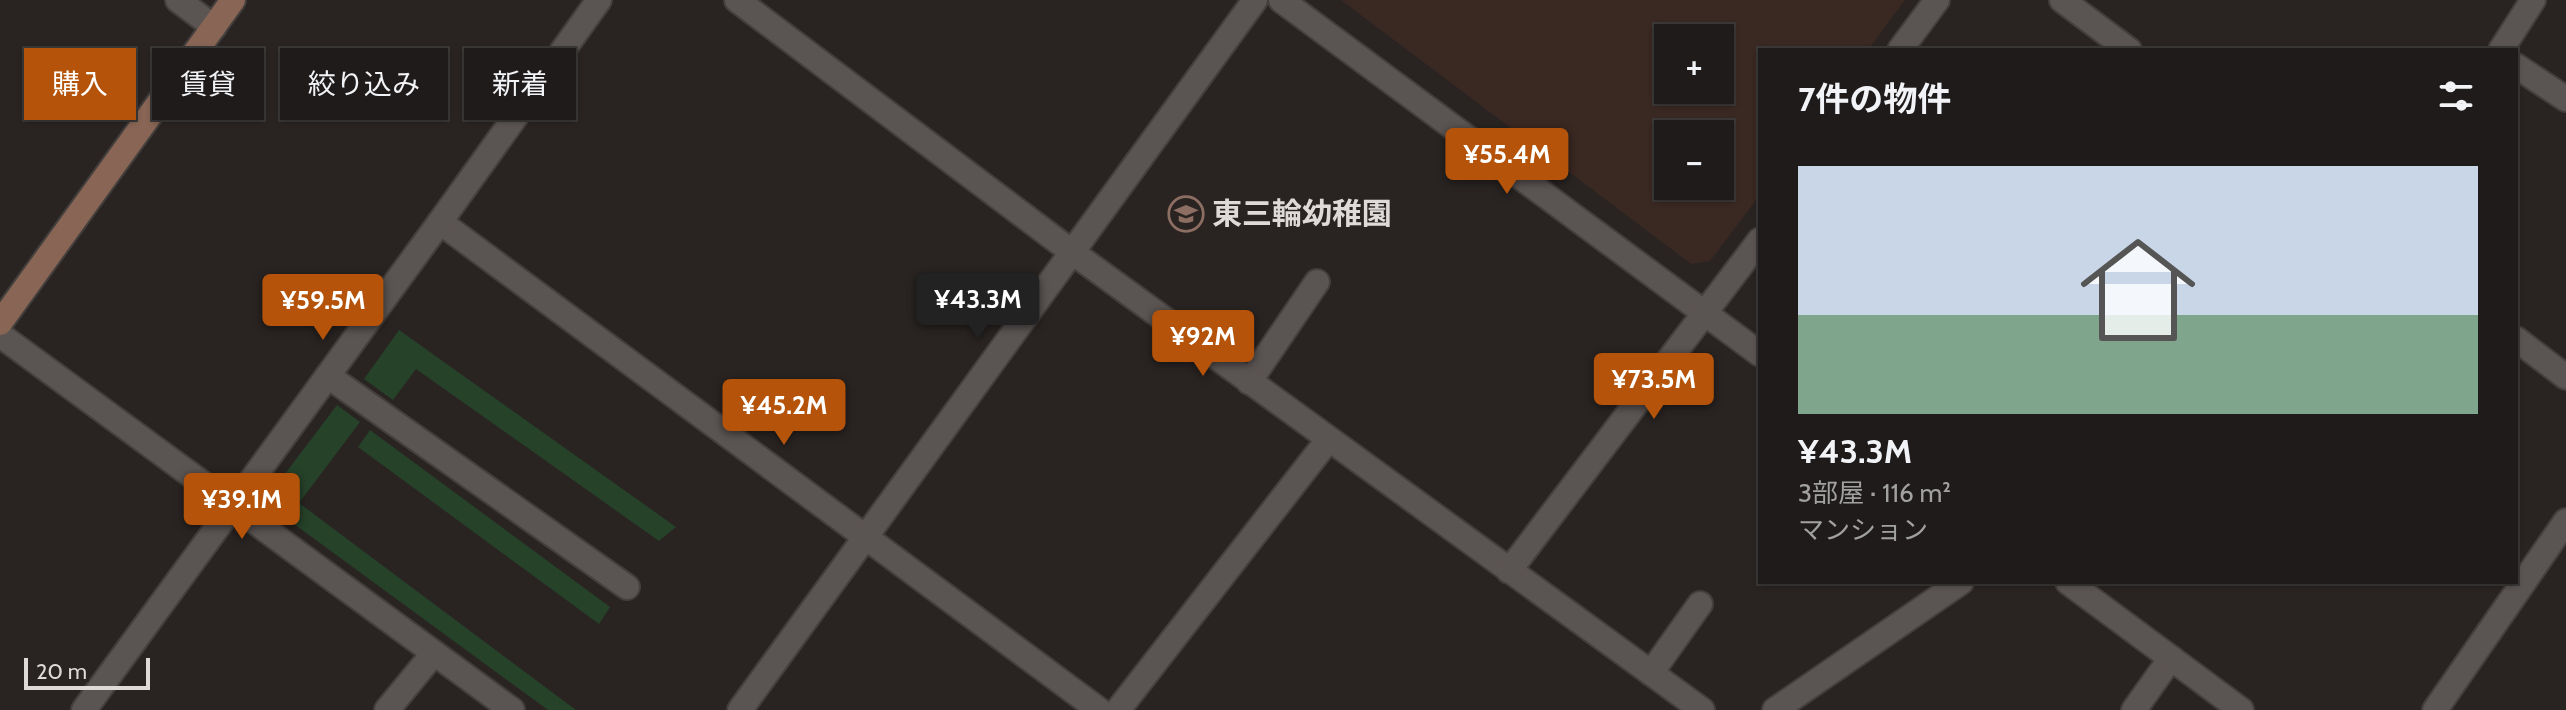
<!DOCTYPE html>
<html lang="ja">
<meta charset="utf-8">
<style>
body{margin:0;font-family:Cabin,"Noto Sans JP",sans-serif;background:#272423;color:#f1f3f6;height:100vh;display:flex;flex-direction:column;font-size:30px;white-space:nowrap}
*{box-sizing:border-box;margin:0}
p{font-size:26px;color:#a1a1a2}
.icon{flex:none;width:44px;height:44px;fill:none;stroke:currentColor;stroke-width:2;stroke-linecap:round;stroke-linejoin:round}
.map{position:relative;flex:1;overflow:hidden}
.panel{position:absolute;left:1758px;top:48px;width:760px;height:536px;display:flex;flex-direction:column;background:#1f1b1a;border-radius:0px;box-shadow:0 2px 6px #0004,0 0 0 2px #3c3939}
.panel>*{flex:none}
.banner{position:absolute;left:24px;top:48px;width:760px;height:72px;display:flex;gap:16px}
.controls{position:absolute;left:1654px;top:24px;display:grid;gap:16px}
.controls a{display:grid;place-items:center;width:80px;height:80px;border-radius:0px;background:#1f1b1a;box-shadow:0 2px 6px #0004,0 0 0 2px #3c3939;font-size:40px}
.scale{position:absolute;left:24px;bottom:20px;width:126px;box-sizing:border-box;padding-left:8px;border:4px solid #dddad8;border-top:0;font-size:22px;line-height:28px;white-space:nowrap;color:#dddad8;-webkit-text-stroke:6px #292422;paint-order:stroke}
.price{position:absolute;translate:-50% -68px;padding:0 18px;border-radius:8px;background:#b45309;color:#fff;font-size:26px;line-height:52px;filter:drop-shadow(0 2px 4px #0008)}
.price::after{content:'';position:absolute;left:50%;top:48px;width:24px;height:18px;margin-left:-12px;background:inherit;clip-path:polygon(0 0,100% 0,50% 100%)}
.price.active{background:#222;color:#fff}
ul{padding:0;list-style:none}
li{display:grid;align-content:center;gap:16px;height:424px;padding:0 40px}
li+li{border-top:2px solid #3c3939}
li span{display:grid;place-items:center;height:248px;border-radius:0px;color:#555}
li>.icon{margin-inline-start:auto}
span .icon{width:144px;height:144px;fill:#fffc;stroke-width:1}
li b{font-size:34px}
h2{display:flex;justify-content:space-between;align-items:center;height:96px;padding:0 40px;font-size:34px}
.chip{padding:0 28px;border-radius:0px;background:#1f1b1a;box-shadow:0 2px 6px #0004,0 0 0 2px #3c3939;font-size:28px;line-height:72px}
.chip.active{background:#b45309;color:#fff}
.map>svg:first-child{display:block}
</style>
<div class="map">
<svg width="2566" height="710" viewBox="0 0 2566 710">
<rect width="100%" height="100%" fill="#292422"/>
<path fill="#3a2822" fill-rule="evenodd" d="M 1341,0 L 1905,0 L 1868,50 L 1760,50 L 1760,195 L 1710,261 L 1691,264 ZM 1668,38 L 1720,38 L 1720,90 L 1668,90 ZM 1668,134 L 1720,134 L 1720,186 L 1668,186 Z"/>
<g fill="#264229">
<polygon points="399,330 676,527 659,541 416,369 393,400 364,379"/>
<polygon points="337,405 360,422 299,503 576,710 548,710 279,513 272,491"/>
<polygon points="370,430 610,607 599,624 358,447"/>
</g>
<g fill="none" stroke-linecap="round" stroke-linejoin="round">
<defs>
<g id="lane">
<polyline points="178,0 214,27"/>
<polyline points="2516,66 2566,99"/>
<polyline points="328,376 627,587"/>
<polyline points="1249,382 1317,282"/>
<polyline points="1651,673 1700,604"/>
<polyline points="387,710 434,653"/>
<polyline points="1118,710 1328,440"/>
<polyline points="2134,710 2171,658"/>
</g>
<g id="street">
<polyline points="737,0 1072,252 1702,710"/>
<polyline points="1281,0 1760,354"/>
<polyline points="2062,0 2129,50"/>
<polyline points="1900,50 1937,0"/>
<polyline points="2501,50 2533,0"/>
<polyline points="440,222 1099,710"/>
<polyline points="0,335 512,710"/>
<polyline points="2516,339 2566,377"/>
<polyline points="1509,571 1760,240"/>
<polyline points="2068,582 2241,710"/>
<polyline points="84,710 440,222 599,0"/>
<polyline points="740,710 1255,0"/>
<polyline points="1775,710 1961,582"/>
<polyline points="2435,710 2566,521"/>
</g>
<polyline id="secondary" points="0,323 233,0"/>
</defs>
<use href="#lane" stroke="#433f3d" stroke-width="28"/>
<use href="#street" stroke="#433f3d" stroke-width="28"/>
<use href="#secondary" stroke="#433f3d" stroke-width="28"/>
<use href="#lane" stroke="#5a5452" stroke-width="24"/>
<use href="#street" stroke="#5a5452" stroke-width="24"/>
<use href="#secondary" stroke="#886554" stroke-width="24"/>
</g>
<defs>
<symbol id="school-ring" viewBox="-11 -11 22 22"><circle r="9.5" fill="#292422" stroke="#8d6e63" stroke-width="1.5"/><path d="M0-5L7-2L0 1L-7-2ZM-4 1L0 2.5L4 1V4Q0 6-4 4Z" fill="#8d6e63"/></symbol>
</defs>
<g fill-rule="evenodd">
<use href="#school-ring" x="1166" y="194" width="40" height="40"/>
</g>
<g text-anchor="middle" stroke-width="6" stroke-linejoin="round" paint-order="stroke">
<g font-size="30" font-weight="bold" fill="#dddad8" stroke="#292422" text-anchor="start">
<text x="1212" y="224">東三輪幼稚園</text>
</g>
</g>
</svg>
<div class="controls">
<a>+</a>
<a>−</a>
</div>
<div class="scale">20 m</div>
<b class="price" style="left:1507px;top:196px">¥55.4M</b>
<b class="price active" style="left:978px;top:341px">¥43.3M</b>
<b class="price" style="left:323px;top:342px">¥59.5M</b>
<b class="price" style="left:1203px;top:378px">¥92M</b>
<b class="price" style="left:1654px;top:421px">¥73.5M</b>
<b class="price" style="left:784px;top:447px">¥45.2M</b>
<b class="price" style="left:242px;top:541px">¥39.1M</b>
<div class="banner">
<a class="chip active">購入</a>
<a class="chip">賃貸</a>
<a class="chip">絞り込み</a>
<a class="chip">新着</a>
</div>
<section class="panel">
<h2>7件の物件<svg class="icon" aria-label="filters" viewBox="0 0 24 24"><path d="M4 7h16M4 17h16"/><circle cx="9" cy="7" r="2"/><circle cx="15" cy="17" r="2"/></svg></h2>
<ul>
<li><span style="background:linear-gradient(#c9d6e8 60%,#7fa58c 0)"><svg class="icon" aria-label="home" viewBox="0 0 24 24"><path d="M3 11l9-7 9 7M6 9v11h12V9"/></svg></span><div><b>¥43.3M</b><p>3部屋 · 116 m²</p><p>マンション</p></div></li>
</ul>
</section>
</div>
